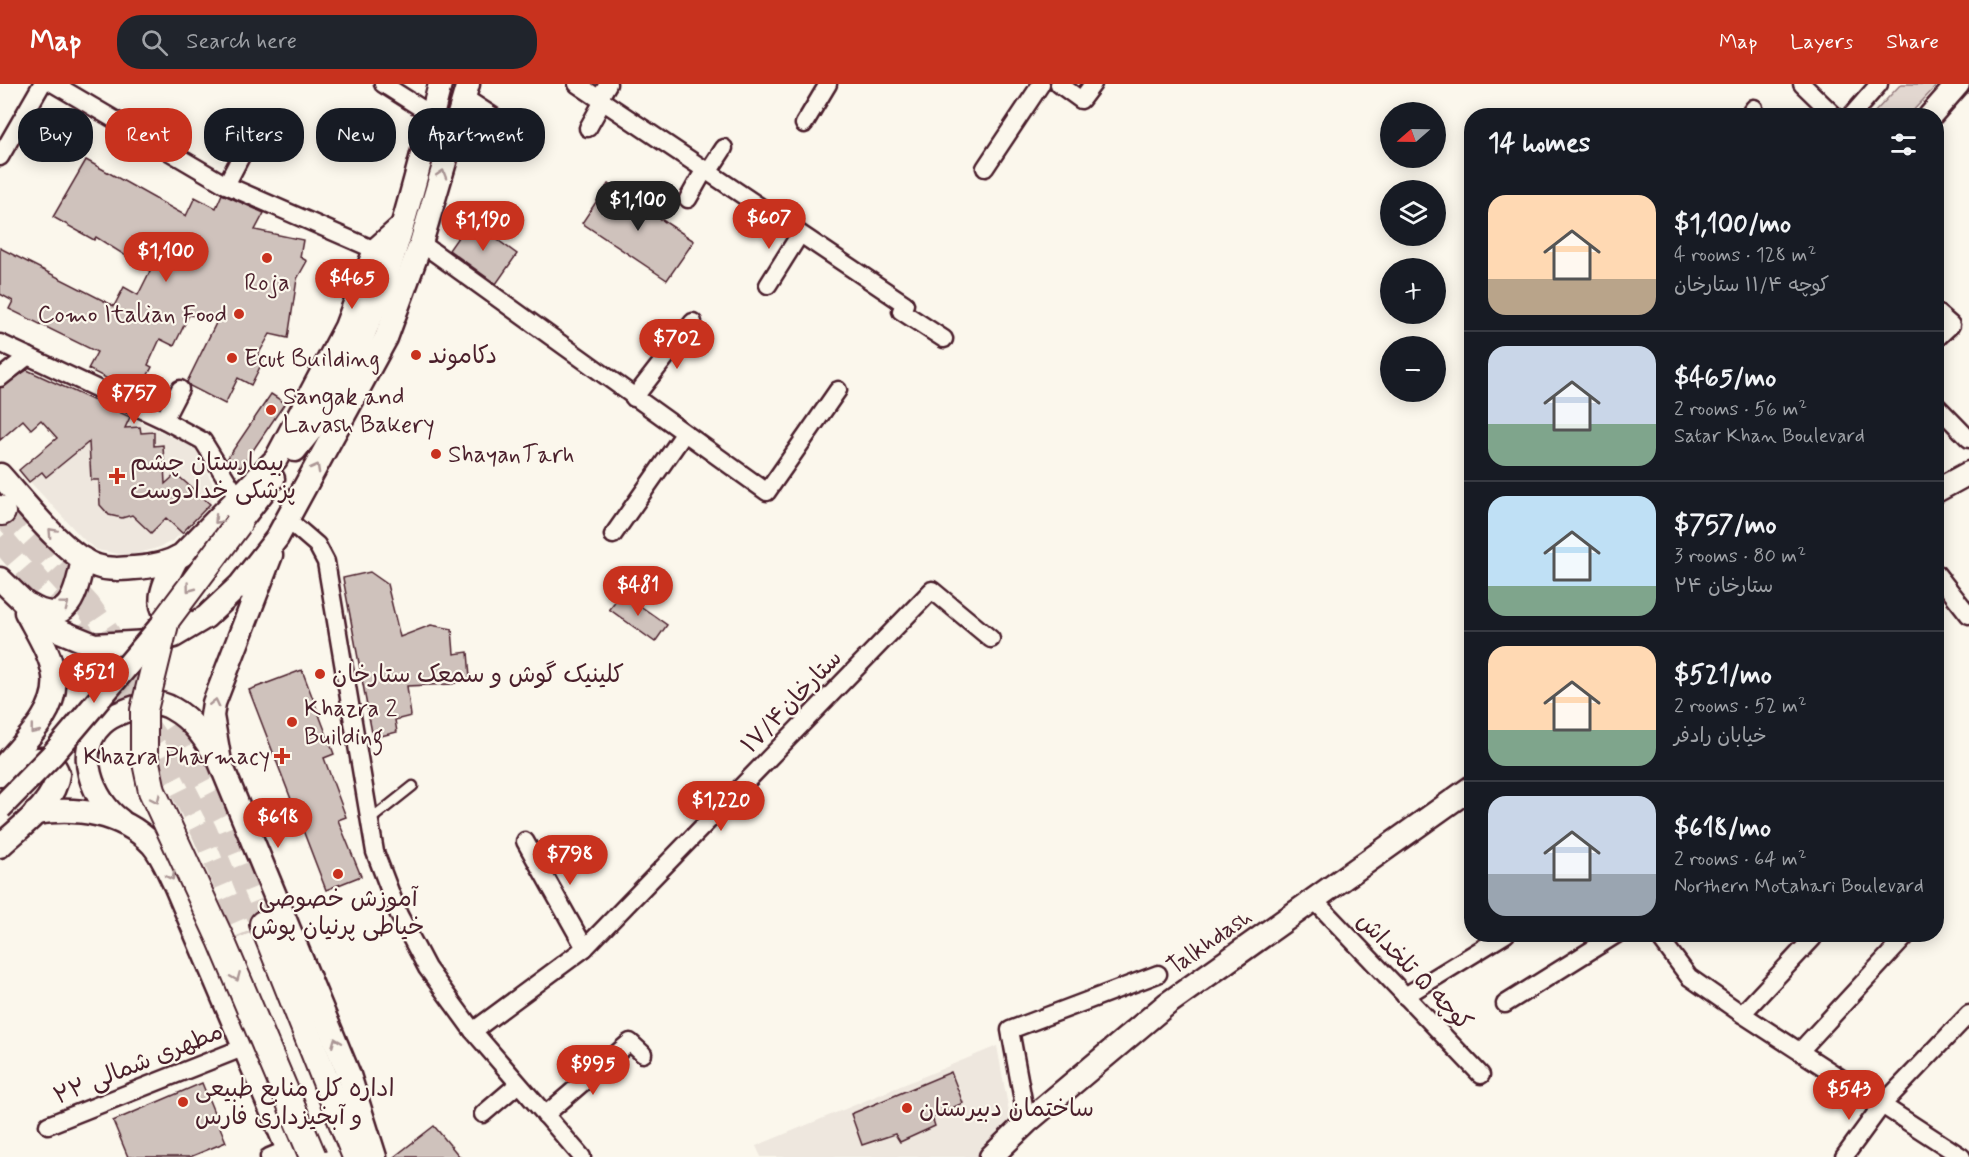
<!DOCTYPE html>
<meta charset="utf-8">
<style>
body{margin:0;font-family:Mynerve,"Playpen Sans Arabic",sans-serif;background:#20242c;color:#f1f3f6;height:100vh;display:flex;flex-direction:column;font-size:22px;white-space:nowrap}
*{box-sizing:border-box;margin:0}
p{font-size:20px;color:#9ea1a6}
.icon{flex:none;width:33px;height:33px;fill:none;stroke:currentColor;stroke-width:2;stroke-linecap:round;stroke-linejoin:round}
.map{position:relative;flex:1;overflow:hidden}
.panel{position:absolute;left:1464px;top:24px;width:480px;height:834px;display:flex;flex-direction:column;background:#171b24;border-radius:24px;box-shadow:0 3px 15px #0003}
.panel>*{flex:none}
.hud{position:absolute;left:18px;top:24px;width:570px;height:54px;display:flex;gap:12px}
.needle{width:39px;rotate:250deg}
.fabs{position:absolute;left:1380px;top:18px;display:grid;gap:12px}
.fabs a{display:grid;place-items:center;width:66px;height:66px;border-radius:50%;background:#171b24;box-shadow:0 3px 15px #0003;font-size:30px}
.price{position:absolute;translate:-50% -51px;padding:0 14px;border-radius:21px;background:#c8321e;color:#fff;font-size:20px;line-height:39px;filter:drop-shadow(0 2px 3px #0008)}
.price::after{content:'';position:absolute;left:50%;top:36px;width:18px;height:14px;margin-left:-9px;background:inherit;clip-path:polygon(0 0,100% 0,50% 100%)}
.price.selected{background:#222;color:#fff}
ul{padding:0;list-style:none}
li{display:flex;align-items:center;gap:18px;height:150px;padding:0 24px}
li+li{border-top:2px solid #363941}
li span{display:grid;place-items:center;flex:none;width:168px;height:120px;border-radius:18px;color:#555}
li>.icon{margin-inline-start:auto}
span .icon{width:72px;height:72px;fill:#fffc;stroke-width:1}
li b{font-size:26px}
h2{display:flex;justify-content:space-between;align-items:center;height:72px;padding:0 24px;font-size:26px}
.tag{padding:0 21px;border-radius:24px;background:#171b24;box-shadow:0 3px 15px #0003;font-size:21px;line-height:54px}
.tag.selected{background:#c8321e;color:#fff}
header{display:flex;align-items:center;gap:36px;box-sizing:border-box;height:84px;padding:0 30px;background:#c8321e;color:#fff}
header strong{font-size:28px}
nav{display:flex;gap:33px;margin-inline-start:auto;font-size:21px}
.search{width:420px;height:54px;background:#20242c;display:flex;align-items:center;gap:15px;box-sizing:border-box;padding:0 21px;border-radius:24px;color:#9ea1a6;font-size:22px}
.map>svg:first-child{display:block}
</style>
<header>
<strong>Map</strong>
<div class="search"><svg class="icon" aria-label="search" viewBox="0 0 24 24"><circle cx="10" cy="10" r="6"/><path d="M15 15l6 6"/></svg>Search here</div>
<nav><a>Map</a><a>Layers</a><a>Share</a></nav>
</header>
<div class="map">
<svg width="1969" height="1073" viewBox="0 0 1969 1073">
<rect width="100%" height="100%" fill="#fbf7ec"/>
<filter id="ink" filterUnits="userSpaceOnUse"><feTurbulence type="fractalNoise" baseFrequency=".0167" numOctaves="2"/><feDisplacementMap in="SourceGraphic" scale="12" xChannelSelector="R" yChannelSelector="G"/><feConvolveMatrix kernelMatrix="1 2 1 2 8 2 1 2 1" color-interpolation-filters="sRGB"/></filter>
<g filter="url(#ink)">
<g fill="#eee7de">
<polygon points="100,319 195,364 216,406 210,420 174,456 160,463 129,472 97,466 86,458 19,386"/>
<polygon points="997,962 1012,1044 979,1073 761,1073 756,1062"/>
</g>
<polygon fill="#e2d7d0" stroke="#967b7e" stroke-width="1.5" points="1901,0 1938,0 1909,31 1872,31"/>
<g fill="#cfc2bc" stroke="#4a1f2b" stroke-width="1.5">
<polygon points="86,76 186,132 195,113 216,124 222,110 264,129 255,146 303,156 300,173 307,177 297,195 288,254 270,250 258,271 264,275 251,301 238,294 225,320 190,302 187,298 218,235 189,231 174,262 160,255 148,281 152,283 138,310 88,285 97,268 9,225 13,217 0,210 0,164 114,222 124,203 138,211 150,187 96,153 94,156 53,133"/>
<polygon points="608,100 694,157 667,196 582,139"/>
<polygon points="470,136 517,170 496,200 449,166"/>
<polygon points="27,286 130,333 125,344 140,343 141,349 154,348 154,362 163,361 165,400 176,390 210,420 182,449 166,434 151,449 132,431 122,434 109,431 100,421 99,396 91,396 89,358 46,393 42,388 29,398 19,386 57,354 41,336 31,345 23,336 0,356 0,304"/>
<polygon points="271,310 285,319 241,384 227,375"/>
<polygon points="370,488 387,500 400,553 431,541 452,545 454,570 468,568 470,594 452,600 407,602 411,632 395,636 397,648 373,654 343,494"/>
<polygon points="622,509 667,541 655,558 609,525"/>
<polygon points="302,586 334,670 324,674 346,733 338,736 361,792 326,806 249,606"/>
<polygon points="951,988 963,1019 932,1033 935,1042 900,1058 895,1050 862,1061 851,1030"/>
<polygon points="202,999 226,1058 190,1073 128,1073 113,1037"/>
<polygon points="434,1042 460,1073 394,1073"/>
</g>
<g fill="none" stroke-linecap="round" stroke-linejoin="round">
<g stroke="#d8ccc5" stroke-width="26" stroke-dasharray="26 13" stroke-linecap="butt">
<polyline points="2,428 88,522 174,647 223,741 263,840"/>
<polyline points="0,454 71,536 163,666 204,747 248,850"/>
</g>
<defs>
<polyline id="lane" points="369,737 413,702"/>
<g id="street">
<polyline points="54,0 226,101 375,166"/>
<polyline points="383,0 432,31"/>
<polyline points="577,0 905,220 901,227 944,255"/>
<polyline points="1059,0 1081,16 1093,0"/>
<polyline points="1802,0 1835,32"/>
<polyline points="465,14 522,51"/>
<polyline points="599,15 608,0"/>
<polyline points="1748,32 1754,24"/>
<polyline points="1851,32 1879,0"/>
<polyline points="804,40 828,0"/>
<polyline points="588,44 603,17"/>
<polyline points="0,73 42,0"/>
<polyline points="985,84 1041,0"/>
<polyline points="709,87 724,64"/>
<polyline points="226,101 259,38"/>
<polyline points="688,115 705,85"/>
<polyline points="421,159 767,408 838,306"/>
<polyline points="768,201 800,150"/>
<polyline points="1936,228 1951,241 1936,255"/>
<polyline points="0,259 164,336 203,357 238,414"/>
<polyline points="0,294 28,272"/>
<polyline points="634,314 693,238"/>
<polyline points="1936,321 1969,355"/>
<polyline points="164,336 180,305"/>
<polyline points="288,436 317,461 326,478 375,768 399,831 427,884 473,947 582,1073"/>
<polyline points="613,451 684,350"/>
<polyline points="1936,489 1969,531"/>
<polyline points="525,757 585,864"/>
<polyline points="1315,817 1481,991"/>
<polyline points="1657,850 1689,893 1742,930 1962,1073"/>
<polyline points="1405,912 1506,850"/>
<polyline points="1505,920 1617,850"/>
<polyline points="1742,930 1813,854"/>
<polyline points="473,947 585,864 932,506 991,555"/>
<polyline points="1800,967 1908,850"/>
<polyline points="483,1030 517,1001"/>
<polyline points="545,1031 630,958 643,970"/>
<polyline points="1027,1038 1010,946 1158,890"/>
<polyline points="48,1041 245,963"/>
<polyline points="269,1073 288,1065"/>
<polyline points="1844,1073 1882,1021 1969,930"/>
</g>
<g id="secondary">
<polyline points="1930,32 1958,0"/>
<path d="M 295,366 C 305,353 317,340 325,326 C 385,227 412,111 440,0"/>
<path d="M 0,391 C 22,415 66,473 97,482 C 109,486 121,485 134,484 C 152,483 167,480 182,471 L 276,375 L 346,243 L 375,166 L 402,142"/>
<polyline points="1936,407 1969,389"/>
<polyline points="238,440 273,395"/>
<polyline points="271,471 214,619 212,632 220,678 349,991 375,1073"/>
<path d="M 177,474 C 167,493 144,533 184,536"/>
<polyline points="0,495 50,543 94,561 148,558 174,552 206,533 240,501 277,454 386,254 421,159 468,0"/>
<path d="M 29,521 C 70,546 77,506 83,475"/>
<path d="M 0,686 C 21,661 59,628 54,592 C 51,570 36,547 26,528"/>
<path d="M 35,729 C 76,723 121,728 152,760 C 162,771 168,787 175,801 L 291,1073"/>
<path d="M 120,736 C 93,717 73,666 102,640 C 110,632 120,629 130,625 C 145,619 158,616 173,625 C 193,636 204,654 216,672"/>
<path d="M 0,762 C 20,743 55,719 58,690 C 48,661 20,681 1,691"/>
<polyline points="991,1073 1027,1038 1167,920 1472,703"/>
</g>
<g id="primary">
<polyline points="0,425 2,428"/>
<polyline points="263,840 356,1073"/>
</g>
</defs>
<use href="#lane" stroke="#4a1f2b" stroke-width="13"/>
<use href="#street" stroke="#4a1f2b" stroke-width="21"/>
<use href="#secondary" stroke="#4a1f2b" stroke-width="27"/>
<use href="#primary" stroke="#4a1f2b" stroke-width="30"/>
<use href="#lane" stroke="#fbf7ec" stroke-width="8"/>
<use href="#street" stroke="#fbf7ec" stroke-width="16"/>
<use href="#secondary" stroke="#fbf7ec" stroke-width="22"/>
<use href="#primary" stroke="#fbf7ec" stroke-width="26"/>
<defs>
<polyline id="secondary-bridge" points="0,724 53,670 165,537"/>
<polyline id="primary-bridge" points="238,440 166,536 144,626 144,669 152,707 221,856 313,1073"/>
</defs>
<use href="#secondary-bridge" stroke="#4a1f2b" stroke-width="27" stroke-linecap="butt"/>
<use href="#primary-bridge" stroke="#4a1f2b" stroke-width="30" stroke-linecap="butt"/>
<use href="#secondary-bridge" stroke="#fbf7ec" stroke-width="22"/>
<use href="#primary-bridge" stroke="#fbf7ec" stroke-width="26"/>
</g>
<defs><path id="oneway-chevron" d="M-2-3.5L2.5 0L-2 3.5" fill="none" stroke-width="1.6" stroke-linecap="round" stroke-linejoin="round" transform="scale(1.5)"/></defs>
<g stroke="#ab9695">
<use href="#oneway-chevron" transform="translate(442 90) rotate(-73)"/>
<use href="#oneway-chevron" transform="translate(316 384) rotate(-61)"/>
<use href="#oneway-chevron" transform="translate(218 436) rotate(132)"/>
<use href="#oneway-chevron" transform="translate(52 448) rotate(-133)"/>
<use href="#oneway-chevron" transform="translate(190 504) rotate(127)"/>
<use href="#oneway-chevron" transform="translate(65 521) rotate(-37)"/>
<use href="#oneway-chevron" transform="translate(215 619) rotate(-77)"/>
<use href="#oneway-chevron" transform="translate(34 646) rotate(129)"/>
<use href="#oneway-chevron" transform="translate(156 715) rotate(65)"/>
<use href="#oneway-chevron" transform="translate(171 792) rotate(62)"/>
<use href="#oneway-chevron" transform="translate(236 893) rotate(67)"/>
<use href="#oneway-chevron" transform="translate(336 958) rotate(-112)"/>
</g>
</g>
<g fill="#c8321e" stroke="#fbf7ec" stroke-width="2">
<circle cx="267" cy="174" r="6"/>
<circle cx="239" cy="230" r="6"/>
<circle cx="416" cy="271" r="6"/>
<circle cx="232" cy="274" r="6"/>
<circle cx="271" cy="326" r="6"/>
<circle cx="436" cy="370" r="6"/>
<path d="M114 383h6v6h6v6h-6v6h-6v-6h-6v-6h6z"/>
<circle cx="320" cy="590" r="6"/>
<circle cx="292" cy="638" r="6"/>
<path d="M279 663h6v6h6v6h-6v6h-6v-6h-6v-6h6z"/>
<circle cx="338" cy="790" r="6"/>
<circle cx="183" cy="1018" r="6"/>
<circle cx="907" cy="1024" r="6"/>
</g>
<g text-anchor="middle" stroke-width="4.5" stroke-linejoin="round" paint-order="stroke">
<g font-size="24" fill="#4a1f2b" stroke="#fbf7ec" text-anchor="start">
<text x="267" y="206" text-anchor="middle">Roja</text>
<text x="227" y="238" text-anchor="end">Como Italian Food</text>
<text x="428" y="279">دکاموند</text>
<text x="244" y="282">Ecut Building</text>
<text x="283" y="320">Sangak and<tspan x="283" dy="28">Lavash Bakery</tspan></text>
<text x="448" y="378">ShayanTarh</text>
<text x="130" y="386">بیمارستان چشم<tspan x="130" dy="28">پزشکی خدادوست</tspan></text>
<text x="332" y="598">کلینیک گوش و سمعک ستارخان</text>
<text x="304" y="632">Khazra 2<tspan x="304" dy="28">Building</tspan></text>
<text x="270" y="680" text-anchor="end">Khazra Pharmacy</text>
<text x="338" y="822" text-anchor="middle">آموزش خصوصی<tspan x="338" dy="28">خیاطی پرنیان پوش</tspan></text>
<text x="195" y="1012">اداره کل منابع طبیعى<tspan x="195" dy="28">و آبخیزدارى فارس</tspan></text>
<text x="919" y="1032">ساختمان دبیرستان</text>
</g>
<g font-size="24" fill="#4a1f2b" stroke="#fbf7ec">
<text transform="translate(791 617) rotate(-46)" y="8">ستارخان۱۷/۴</text>
<text transform="translate(1209 857) rotate(-35)" y="8">Talkhdash</text>
<text transform="translate(1415 887) rotate(46)" y="8">کوچه ۵ تلخداش</text>
<text transform="translate(138 979) rotate(-22)" y="8">مطهرى شمالى ۲۲</text>
</g>
</g>
</svg>
<div class="fabs">
<a><svg class="needle" viewBox="-14 -14 28 28"><path d="M0-13l5 13h-10z" fill="#e53935"/><path d="M0 13l5-13h-10z" fill="#9ea1a6"/></svg></a>
<a><svg class="icon" aria-label="layers" viewBox="0 0 24 24"><path d="M12 4l9 5-9 5-9-5zM3 14l9 5 9-5"/></svg></a>
<a>+</a>
<a>−</a>
</div>
<b class="price selected" style="left:638px;top:148px">$1,100</b>
<b class="price" style="left:769px;top:166px">$607</b>
<b class="price" style="left:483px;top:168px">$1,190</b>
<b class="price" style="left:166px;top:199px">$1,100</b>
<b class="price" style="left:352px;top:226px">$465</b>
<b class="price" style="left:677px;top:286px">$702</b>
<b class="price" style="left:134px;top:341px">$757</b>
<b class="price" style="left:638px;top:533px">$481</b>
<b class="price" style="left:94px;top:620px">$521</b>
<b class="price" style="left:721px;top:748px">$1,220</b>
<b class="price" style="left:278px;top:765px">$618</b>
<b class="price" style="left:570px;top:802px">$798</b>
<b class="price" style="left:593px;top:1012px">$995</b>
<b class="price" style="left:1849px;top:1037px">$543</b>
<div class="hud">
<a class="tag">Buy</a>
<a class="tag selected">Rent</a>
<a class="tag">Filters</a>
<a class="tag">New</a>
<a class="tag">Apartment</a>
</div>
<section class="panel">
<h2>14 homes<svg class="icon" aria-label="filters" viewBox="0 0 24 24"><path d="M4 7h16M4 17h16"/><circle cx="9" cy="7" r="2"/><circle cx="15" cy="17" r="2"/></svg></h2>
<ul>
<li><span style="background:linear-gradient(#ffd9b3 70%,#b9a48a 0)"><svg class="icon" aria-label="home" viewBox="0 0 24 24"><path d="M3 11l9-7 9 7M6 9v11h12V9"/></svg></span><div><b>$1,100/mo</b><p>4 rooms · 128 m²</p><p>کوچه ۱۱/۴ ستارخان</p></div></li>
<li><span style="background:linear-gradient(#c9d6e8 65%,#7fa58c 0)"><svg class="icon" aria-label="home" viewBox="0 0 24 24"><path d="M3 11l9-7 9 7M6 9v11h12V9"/></svg></span><div><b>$465/mo</b><p>2 rooms · 56 m²</p><p>Satar Khan Boulevard</p></div></li>
<li><span style="background:linear-gradient(#bfe0f5 75%,#7fa58c 0)"><svg class="icon" aria-label="home" viewBox="0 0 24 24"><path d="M3 11l9-7 9 7M6 9v11h12V9"/></svg></span><div><b>$757/mo</b><p>3 rooms · 80 m²</p><p>۲۴ ستارخان</p></div></li>
<li><span style="background:linear-gradient(#ffd9b3 70%,#7fa58c 0)"><svg class="icon" aria-label="home" viewBox="0 0 24 24"><path d="M3 11l9-7 9 7M6 9v11h12V9"/></svg></span><div><b>$521/mo</b><p>2 rooms · 52 m²</p><p>خیابان رادفر</p></div></li>
<li><span style="background:linear-gradient(#c9d6e8 65%,#9aa5b1 0)"><svg class="icon" aria-label="home" viewBox="0 0 24 24"><path d="M3 11l9-7 9 7M6 9v11h12V9"/></svg></span><div><b>$618/mo</b><p>2 rooms · 64 m²</p><p>Northern Motahari Boulevard</p></div></li>
</ul>
</section>
</div>
